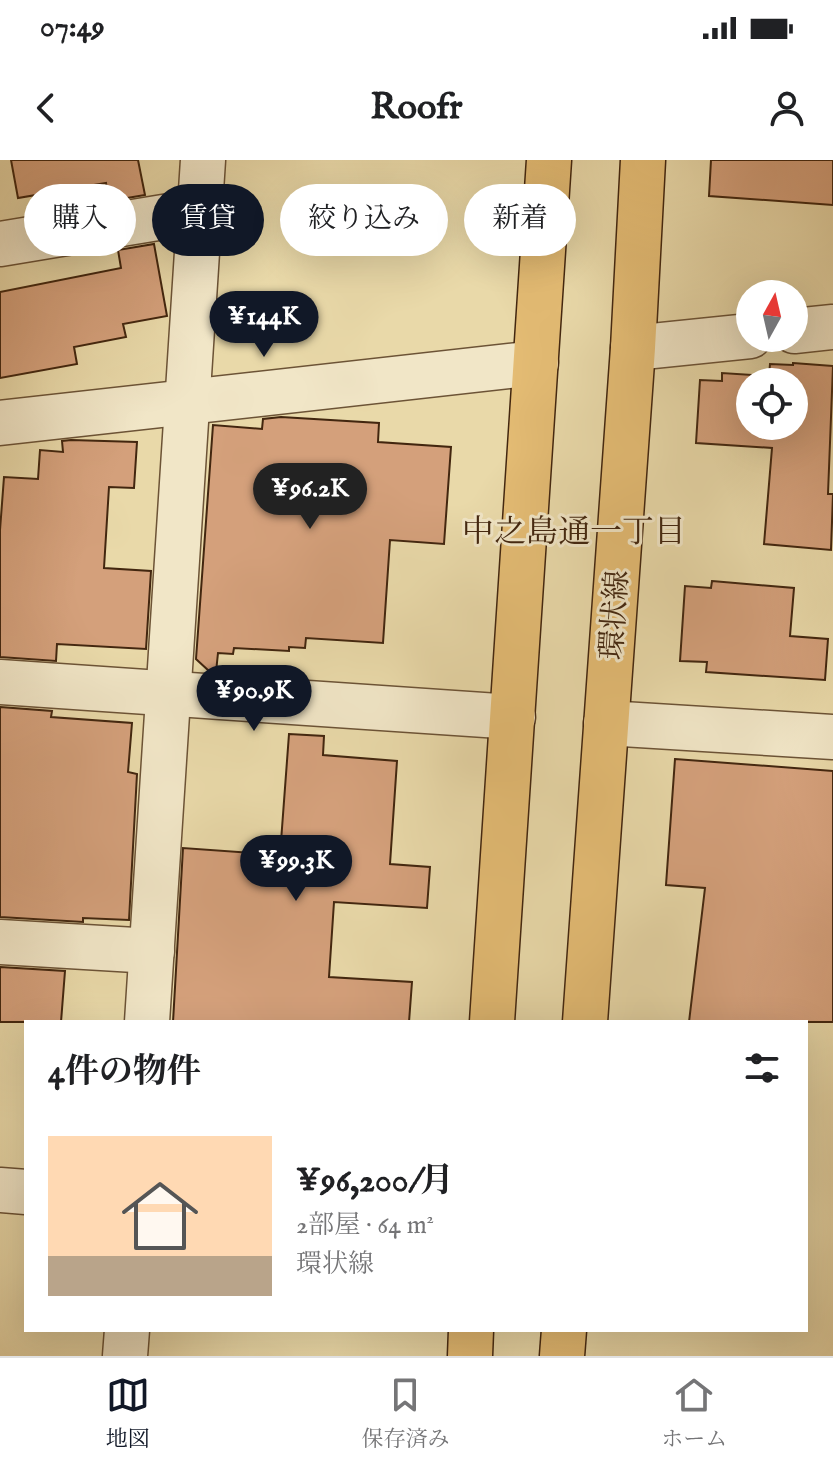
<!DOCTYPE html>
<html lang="ja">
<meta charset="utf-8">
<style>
body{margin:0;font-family:"IM FELL English","Noto Serif JP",serif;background:#f2f2f2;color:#202124;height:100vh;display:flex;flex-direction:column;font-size:30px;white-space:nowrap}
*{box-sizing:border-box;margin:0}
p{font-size:26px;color:#757577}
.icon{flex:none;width:44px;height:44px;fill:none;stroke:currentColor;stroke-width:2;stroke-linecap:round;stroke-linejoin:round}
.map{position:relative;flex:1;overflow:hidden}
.sheet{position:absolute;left:24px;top:860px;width:784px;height:312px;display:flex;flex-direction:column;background:#fff;border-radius:0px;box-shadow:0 8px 32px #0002}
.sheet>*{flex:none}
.guide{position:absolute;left:24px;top:24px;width:786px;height:72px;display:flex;gap:16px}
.needle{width:52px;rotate:8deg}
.tools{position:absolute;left:736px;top:120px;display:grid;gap:16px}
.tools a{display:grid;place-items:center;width:72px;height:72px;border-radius:50%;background:#fff;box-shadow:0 8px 32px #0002;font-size:40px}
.price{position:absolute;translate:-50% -68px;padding:0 18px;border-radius:28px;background:#111827;color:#fff;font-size:26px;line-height:52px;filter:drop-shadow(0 2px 4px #0008)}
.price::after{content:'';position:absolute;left:50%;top:48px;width:24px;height:18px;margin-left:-12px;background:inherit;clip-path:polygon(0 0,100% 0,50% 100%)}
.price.selected{background:#222;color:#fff}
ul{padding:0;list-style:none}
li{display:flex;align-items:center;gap:24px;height:200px;padding:0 24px}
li+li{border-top:2px solid #e0e0e0}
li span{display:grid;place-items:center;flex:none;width:224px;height:160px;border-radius:0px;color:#555}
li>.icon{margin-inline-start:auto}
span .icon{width:96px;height:96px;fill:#fffc;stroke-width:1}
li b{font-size:34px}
h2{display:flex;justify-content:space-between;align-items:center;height:96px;padding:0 24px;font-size:34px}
.chip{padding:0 28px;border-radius:36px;background:#fff;box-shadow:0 8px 32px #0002;font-size:28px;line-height:72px}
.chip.selected{background:#111827;color:#fff}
.status{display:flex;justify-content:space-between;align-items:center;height:56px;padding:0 40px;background:#fff;direction:ltr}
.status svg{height:22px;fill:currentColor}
header{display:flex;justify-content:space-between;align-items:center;height:104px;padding:0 24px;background:#fff;font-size:36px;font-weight:700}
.tab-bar{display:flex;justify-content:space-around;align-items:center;height:112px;border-top:2px solid #e0e0e0;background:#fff;font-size:22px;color:#757577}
.tab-bar a{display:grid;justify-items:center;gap:4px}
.tab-bar .selected{color:#111827}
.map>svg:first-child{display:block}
</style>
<div class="status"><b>07:49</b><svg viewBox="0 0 49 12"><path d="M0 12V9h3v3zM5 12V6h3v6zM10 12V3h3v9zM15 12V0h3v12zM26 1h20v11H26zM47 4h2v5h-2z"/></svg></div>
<header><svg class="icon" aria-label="back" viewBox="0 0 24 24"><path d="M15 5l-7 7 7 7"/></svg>Roofr<svg class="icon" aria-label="person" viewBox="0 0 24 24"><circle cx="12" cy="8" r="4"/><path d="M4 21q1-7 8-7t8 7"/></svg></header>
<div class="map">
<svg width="833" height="1196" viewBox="0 0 833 1196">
<rect width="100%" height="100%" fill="#e9d9a9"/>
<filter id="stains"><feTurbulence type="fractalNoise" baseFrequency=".0025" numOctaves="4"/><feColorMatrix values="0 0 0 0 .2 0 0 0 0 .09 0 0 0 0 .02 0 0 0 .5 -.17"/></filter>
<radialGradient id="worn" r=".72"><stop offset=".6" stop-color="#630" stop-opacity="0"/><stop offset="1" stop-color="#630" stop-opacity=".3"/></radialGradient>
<g fill="#d4a07b" stroke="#42260f" stroke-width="2" fill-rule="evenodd">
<polygon points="11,0 138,0 145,35 109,41 106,23 18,38"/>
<polygon points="711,0 833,0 833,45 709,36"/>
<polygon points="154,84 167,156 123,164 126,177 74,187 77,204 0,218 0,132 121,108 118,90"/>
<path d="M 793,203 L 833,206 L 828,334 L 833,334 L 831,390 L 764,384 L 772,288 L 696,283 L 700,220 L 722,221 L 722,213 L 769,216 L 770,204 L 793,205 ZM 750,222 L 794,222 L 794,266 L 750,266 Z"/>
<polygon points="281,257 379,263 378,282 451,287 444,384 390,380 383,483 306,478 305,488 289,487 289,491 234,488 233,494 218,493 216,512 209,511 196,499 213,265 262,269 263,259"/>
<polygon points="71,280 137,282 134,328 109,327 104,408 151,411 146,489 57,484 56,501 0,497 0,370 4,317 38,319 40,290 63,292 62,281"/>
<polygon points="712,421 794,428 790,476 828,479 825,520 706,512 707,502 680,501 685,426 711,428"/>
<polygon points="0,547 52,551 51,557 132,563 128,612 137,614 129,760 83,758 83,762 0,757"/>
<polygon points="289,574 324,576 323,595 397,601 390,704 430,707 427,748 334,742 329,817 412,822 409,862 173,862 183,688 280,695"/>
<polygon points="675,599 833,611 833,862 689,862 705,728 666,725"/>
<polygon points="0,807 65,811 61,862 0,862"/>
</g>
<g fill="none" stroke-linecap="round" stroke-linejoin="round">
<defs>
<g id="minor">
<polyline points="0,84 200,51"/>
<polyline points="794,171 833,167"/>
<polyline points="633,188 750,176"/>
<polyline points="0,263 536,203"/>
<polyline points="0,522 513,557"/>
<polyline points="606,563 833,577"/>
<polyline points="0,782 152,791"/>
<polyline points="147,862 203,0"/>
<polyline points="0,1030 26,1032"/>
<polyline points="125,1196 127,1170"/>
</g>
<g id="major">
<polyline points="492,862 549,0"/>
<polyline points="585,862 633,188 643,0"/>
<polyline points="470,1196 471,1170"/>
<polyline points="562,1196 564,1170"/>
</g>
</defs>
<use href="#minor" stroke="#6c5336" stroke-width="47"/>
<use href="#major" stroke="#42260f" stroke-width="47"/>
<use href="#minor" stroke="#f1e6c7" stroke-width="44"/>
<use href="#major" stroke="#e4bc74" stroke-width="44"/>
</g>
<g text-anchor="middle" stroke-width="6" stroke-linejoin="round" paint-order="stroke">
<g font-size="30" fill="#42260f" stroke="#f1e6c7">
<text transform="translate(614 455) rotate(-86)" y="10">環状線</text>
</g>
<g font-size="32" fill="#42260f" stroke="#f1e6c7">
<text x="574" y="382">中之島通一丁目</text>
</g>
</g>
<rect width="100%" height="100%" filter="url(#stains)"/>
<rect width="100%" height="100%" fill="url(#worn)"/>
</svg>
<div class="tools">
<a><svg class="needle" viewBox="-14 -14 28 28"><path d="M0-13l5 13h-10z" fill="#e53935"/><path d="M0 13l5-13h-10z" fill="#757577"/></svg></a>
<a><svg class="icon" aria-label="locate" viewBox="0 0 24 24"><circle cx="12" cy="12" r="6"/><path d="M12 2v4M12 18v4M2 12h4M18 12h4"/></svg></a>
</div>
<b class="price" style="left:264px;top:199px">¥144K</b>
<b class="price selected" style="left:310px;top:371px">¥96.2K</b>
<b class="price" style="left:254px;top:573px">¥90.9K</b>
<b class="price" style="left:296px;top:743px">¥99.3K</b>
<div class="guide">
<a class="chip">購入</a>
<a class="chip selected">賃貸</a>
<a class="chip">絞り込み</a>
<a class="chip">新着</a>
</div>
<section class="sheet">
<h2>4件の物件<svg class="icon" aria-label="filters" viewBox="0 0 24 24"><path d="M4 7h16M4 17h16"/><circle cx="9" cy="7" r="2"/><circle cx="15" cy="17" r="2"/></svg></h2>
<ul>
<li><span style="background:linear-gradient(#ffd9b3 75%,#b9a48a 0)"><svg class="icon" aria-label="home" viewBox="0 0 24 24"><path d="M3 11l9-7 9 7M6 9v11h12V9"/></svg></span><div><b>¥96,200/月</b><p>2部屋 · 64 m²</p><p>環状線</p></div></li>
</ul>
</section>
</div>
<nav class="tab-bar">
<a class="selected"><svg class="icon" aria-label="map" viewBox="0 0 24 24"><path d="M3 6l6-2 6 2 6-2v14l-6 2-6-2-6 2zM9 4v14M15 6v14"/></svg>地図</a>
<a><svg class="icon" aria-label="saved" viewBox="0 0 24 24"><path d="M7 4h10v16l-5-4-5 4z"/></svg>保存済み</a>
<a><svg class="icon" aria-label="home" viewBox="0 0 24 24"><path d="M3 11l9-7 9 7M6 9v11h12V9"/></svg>ホーム</a>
</nav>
